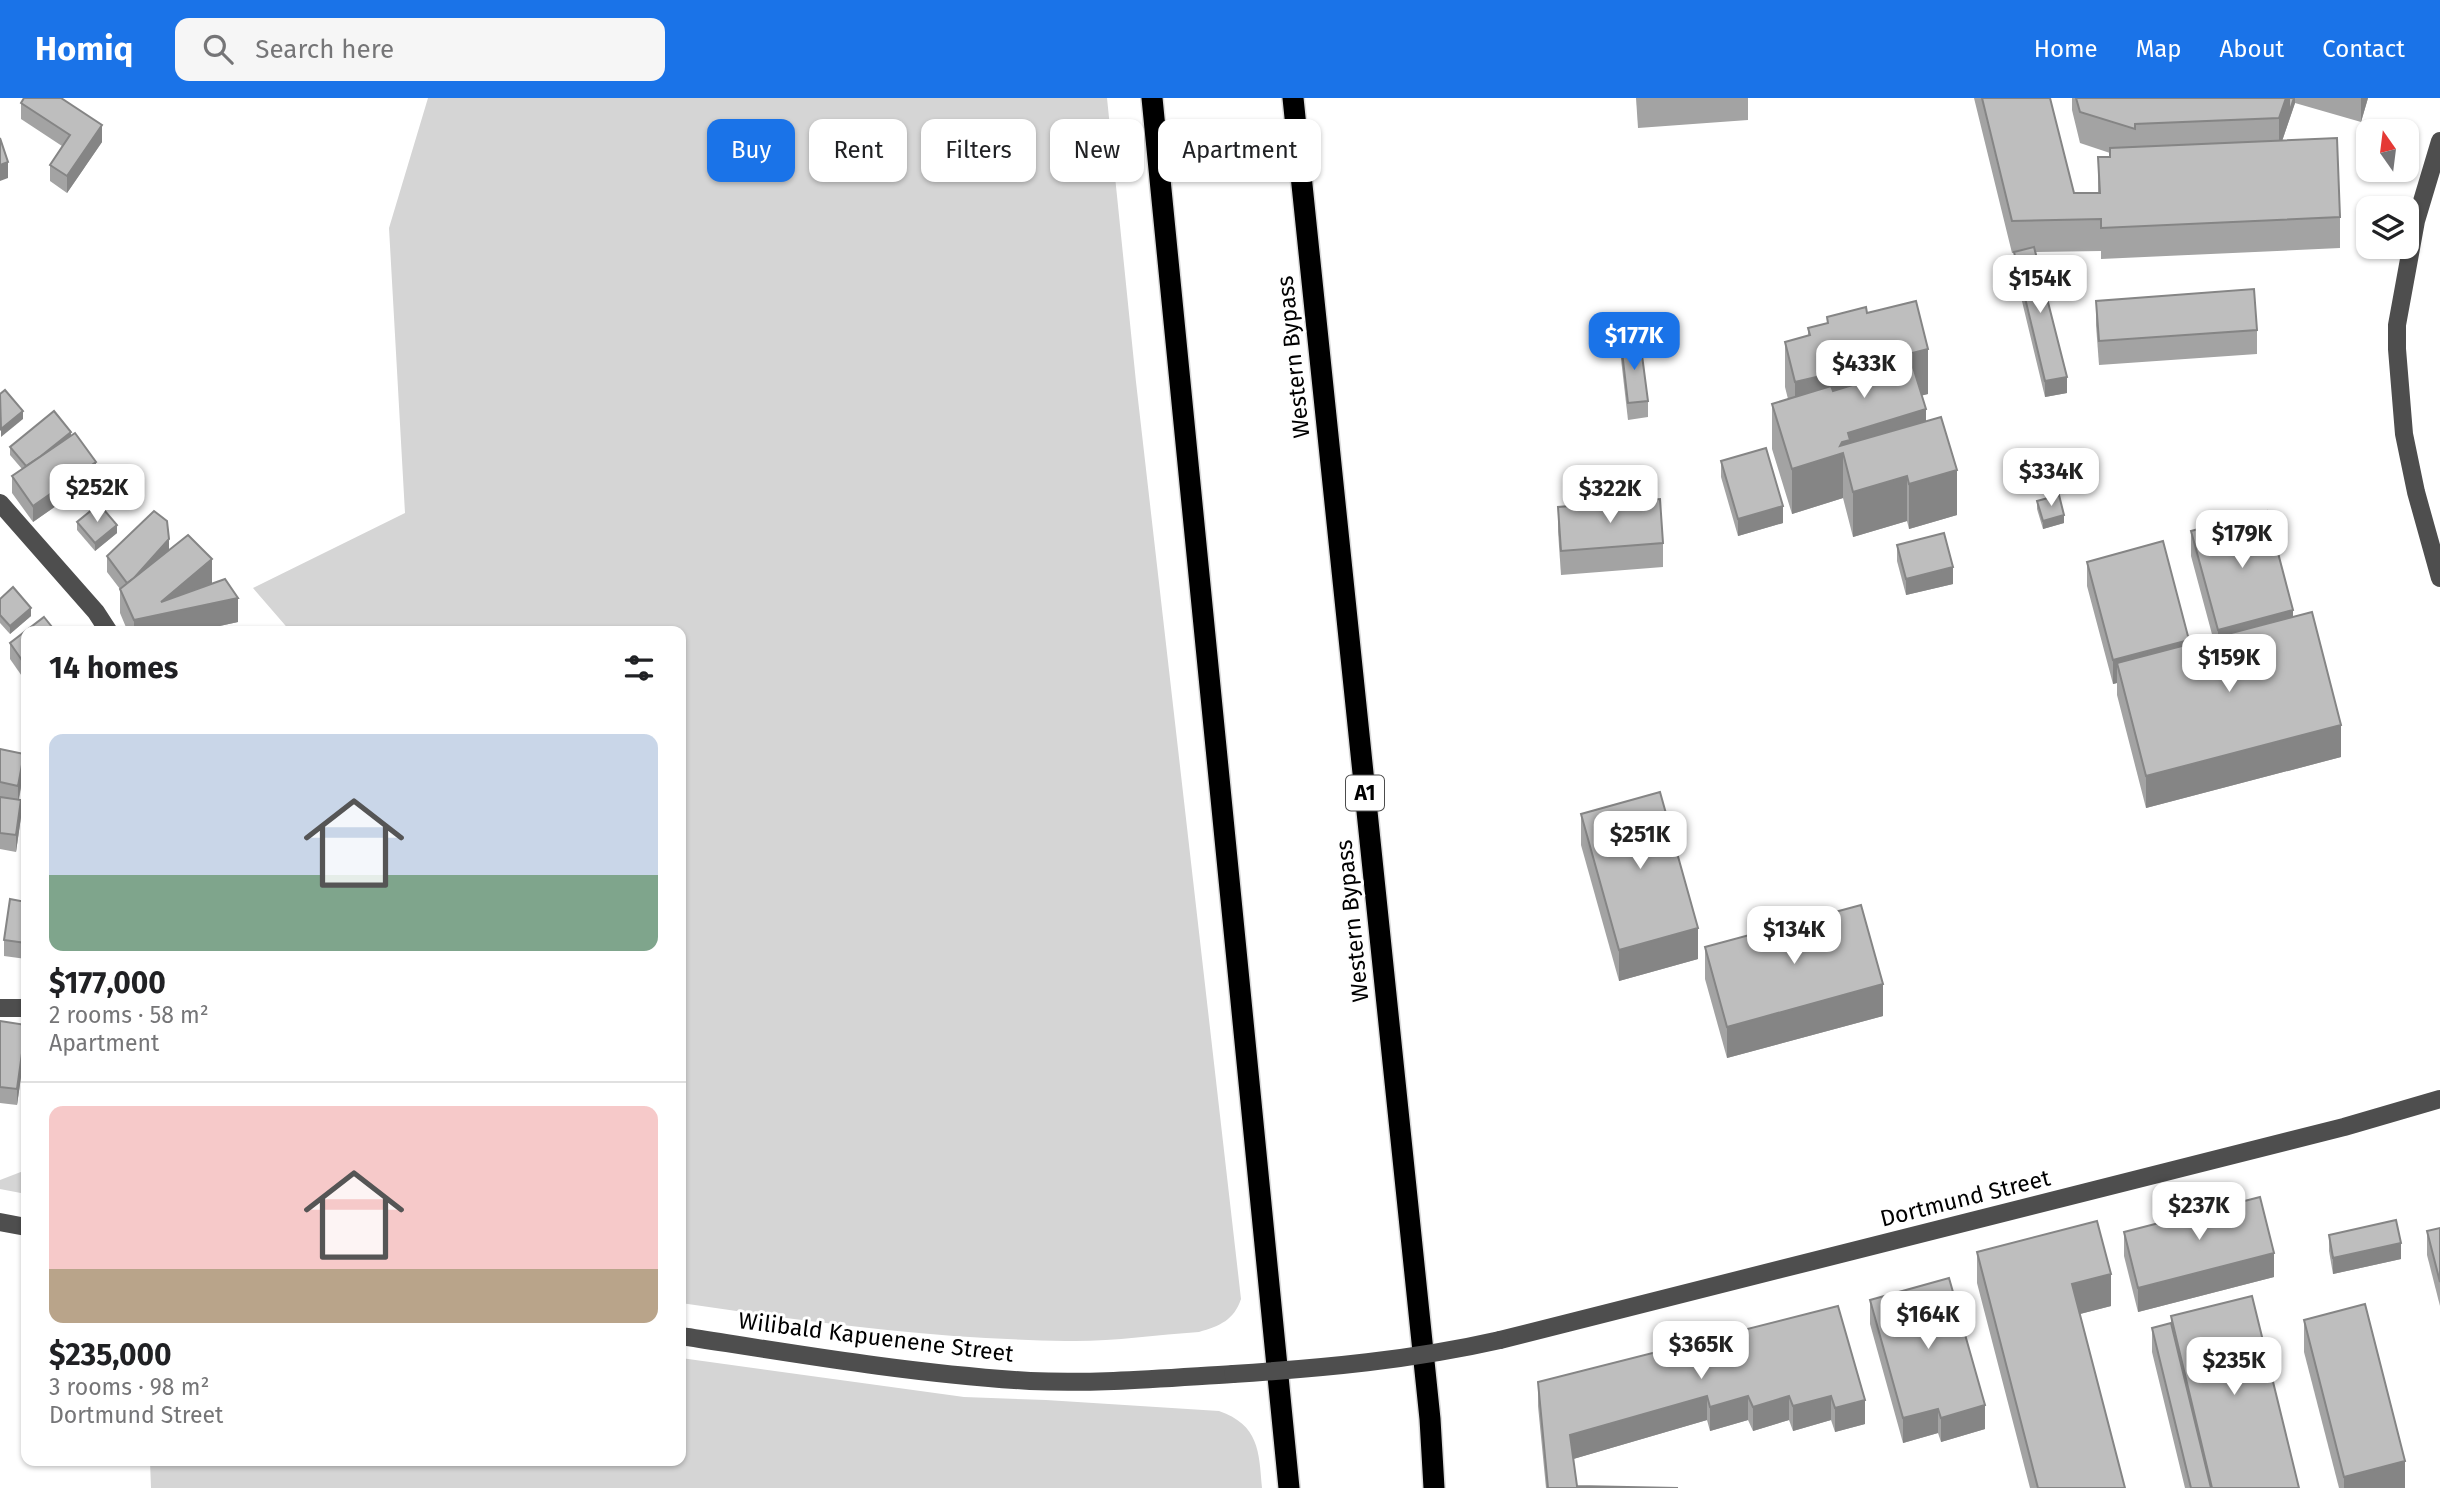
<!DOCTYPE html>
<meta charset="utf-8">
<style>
body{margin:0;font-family:"Fira Sans",sans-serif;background:#f6f6f6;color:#202124;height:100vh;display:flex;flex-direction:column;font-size:26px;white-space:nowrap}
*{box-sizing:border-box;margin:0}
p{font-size:23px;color:#757577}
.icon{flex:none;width:38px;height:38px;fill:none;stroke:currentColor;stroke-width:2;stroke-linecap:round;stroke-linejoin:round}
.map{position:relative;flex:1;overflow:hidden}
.side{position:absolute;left:21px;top:528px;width:665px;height:840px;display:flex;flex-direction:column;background:#fff;border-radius:14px;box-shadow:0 2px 5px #0004}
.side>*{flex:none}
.guide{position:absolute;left:707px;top:21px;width:665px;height:63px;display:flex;gap:14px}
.needle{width:46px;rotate:346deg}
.controls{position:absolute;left:2356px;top:21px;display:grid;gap:14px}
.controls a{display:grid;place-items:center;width:63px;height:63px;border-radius:14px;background:#fff;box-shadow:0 2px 5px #0004;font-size:35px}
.price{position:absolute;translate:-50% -60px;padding:0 16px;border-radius:14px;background:#fff;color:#222;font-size:23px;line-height:46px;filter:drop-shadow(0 2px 4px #0008)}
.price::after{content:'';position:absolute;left:50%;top:42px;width:21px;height:16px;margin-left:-10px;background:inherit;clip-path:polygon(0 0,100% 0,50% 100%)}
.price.active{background:#1a73e8;color:#fff}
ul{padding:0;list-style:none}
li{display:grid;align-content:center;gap:14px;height:371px;padding:0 28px}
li+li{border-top:2px solid #e0e0e0}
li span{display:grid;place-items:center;height:217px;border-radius:14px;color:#555}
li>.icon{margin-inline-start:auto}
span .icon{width:126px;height:126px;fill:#fffc;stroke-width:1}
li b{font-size:30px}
h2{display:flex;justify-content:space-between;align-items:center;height:84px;padding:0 28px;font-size:30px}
.chip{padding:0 24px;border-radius:14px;background:#fff;box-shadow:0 2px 5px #0004;font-size:24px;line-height:63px}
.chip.active{background:#1a73e8;color:#fff}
header{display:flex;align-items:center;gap:42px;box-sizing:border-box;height:98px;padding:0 35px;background:#1a73e8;color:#fff}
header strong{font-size:33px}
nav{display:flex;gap:38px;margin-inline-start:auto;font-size:24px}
.search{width:490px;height:63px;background:#f6f6f6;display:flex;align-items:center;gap:18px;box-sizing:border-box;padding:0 24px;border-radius:14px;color:#757577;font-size:26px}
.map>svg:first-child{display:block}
</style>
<header>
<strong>Homiq</strong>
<div class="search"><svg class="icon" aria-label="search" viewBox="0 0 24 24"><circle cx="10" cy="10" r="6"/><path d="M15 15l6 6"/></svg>Search here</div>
<nav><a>Home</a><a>Map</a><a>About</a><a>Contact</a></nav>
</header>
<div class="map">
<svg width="2440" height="1390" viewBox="0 0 2440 1390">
<rect width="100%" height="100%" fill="#fff"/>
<g fill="#d5d5d5">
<path d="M 428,0 L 1107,0 L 1136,284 L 1241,1201 C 1234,1222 1220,1228 1199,1234 C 1155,1237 1110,1244 1066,1243 C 936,1241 809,1224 681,1205 L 681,534 L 291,534 L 253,490 L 405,415 L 389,130 Z"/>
<polygon points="26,1072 26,1096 0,1091 0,1082"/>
<path d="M 681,1260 L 964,1299 L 1046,1302 L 1219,1313 C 1259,1327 1259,1353 1262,1390 L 151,1390 L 150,1363 L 681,1363 Z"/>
</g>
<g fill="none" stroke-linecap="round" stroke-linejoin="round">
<defs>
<g id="highway">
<polyline points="1152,0 1289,1390"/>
<polyline points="1293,0 1430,1321 1434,1390"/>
</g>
</defs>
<use href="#highway" stroke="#dbdbdb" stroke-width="24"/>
<g stroke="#4e4e4e" stroke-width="18">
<polyline points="2440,43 2416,123 2397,227 2397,251 2404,336 2416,394 2440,480"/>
<polyline points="0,405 96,514 109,534"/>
<polyline points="0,910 26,910"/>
<polyline points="0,1124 26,1129"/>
<path d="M 681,1238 C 797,1256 913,1276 1030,1283 C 1097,1286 1166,1280 1233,1276"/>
<polyline points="1500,1242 2344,1029 2440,1001"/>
</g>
<use href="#highway" stroke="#000" stroke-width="21"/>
<path stroke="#4e4e4e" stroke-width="18" d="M 1233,1276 C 1323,1270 1412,1262 1500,1242"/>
</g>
<g fill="#a3a3a3">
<polygon points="1636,0 1748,0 1748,22 1638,30"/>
<polygon points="1974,0 2050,0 2074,95 2098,95 2098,59 2110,59 2110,55 2080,45 2072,12 2072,0 2368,0 2361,24 2295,5 2282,43 2340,119 2340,150 2101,161 2101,153 2036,154 2067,295 2045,299 2014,170 2014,155 2012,155"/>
<polygon points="21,5 102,44 67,95 50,83 50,67 62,48 21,21"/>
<polygon points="2096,203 2257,232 2257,256 2099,267 2096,227"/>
<polygon points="1867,215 1928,296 1922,297 1926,324 1957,417 1909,431 1907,423 1853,439 1843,400 1792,416 1772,351 1772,306 1788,301 1785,289 1785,244 1808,238 1808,230 1827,226 1827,219"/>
<polygon points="1621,245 1648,303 1648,319 1628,322 1621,261"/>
<polygon points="71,338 96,380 33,424 12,395 12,378 22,371 10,357 10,349"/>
<polygon points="1721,363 1783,425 1738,438 1721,379"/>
<polygon points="2037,403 2064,425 2043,431 2037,411"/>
<polygon points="1558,409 1663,445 1663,469 1561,477 1558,433"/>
<polygon points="77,424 117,435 95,453 77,432"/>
<polygon points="2191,433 2293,519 2341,659 2146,710 2117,597 2117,585 2113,586 2087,488 2087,464 2189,546 2213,540 2191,458"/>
<polygon points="1897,447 1953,486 1906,497 1897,463"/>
<polygon points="169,453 212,485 210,487 238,524 192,534 128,534 120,515 120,491 107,474 107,458"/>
<polygon points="0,501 31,518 10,536 0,525"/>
<polygon points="26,534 26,584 10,561 10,545"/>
<polygon points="26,623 26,656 23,640 23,624"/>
<polygon points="0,651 24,672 19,702 21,719 16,754 0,751"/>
<polygon points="22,690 26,690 26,745 24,745"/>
<polygon points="1581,716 1698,861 1619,883 1581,747"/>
<polygon points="26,804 26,861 4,858 4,842"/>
<polygon points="1705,849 1883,918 1727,960 1705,881"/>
<polygon points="0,923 26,927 26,944 17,1007 0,1005"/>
<polygon points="2440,1130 2440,1208 2427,1157 2427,1133"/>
<polygon points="2124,1134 2274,1179 2138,1214 2124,1158"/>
<polygon points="2329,1137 2401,1161 2333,1176 2329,1153"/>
<polygon points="1977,1154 2111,1208 2080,1216 2125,1390 2030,1390 1977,1185"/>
<polygon points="1870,1202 1985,1331 1941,1344 1938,1335 1903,1345 1870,1226"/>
<polygon points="1838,1208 1865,1326 1835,1334 1831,1322 1793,1333 1789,1322 1753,1333 1748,1322 1710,1333 1707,1322 1573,1361 1577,1388 1678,1390 1546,1390 1538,1308 1538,1284"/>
<polygon points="2171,1218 2299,1390 2185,1390 2152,1254 2152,1230 2171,1225"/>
<polygon points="2304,1222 2405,1390 2339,1390 2304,1254"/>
</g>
<g fill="#858585">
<polygon points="2286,0 2295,0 2295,5 2279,52 2279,20"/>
<polygon points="2361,0 2368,0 2361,24"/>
<polygon points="102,27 102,44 67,95 67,78"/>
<polygon points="8,64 8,80 0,83 0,67"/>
<polygon points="1928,251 1928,296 1889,306 1889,261"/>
<polygon points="1868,267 1868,312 1795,329 1795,284"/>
<polygon points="2067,279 2067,295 2045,299 2045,283"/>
<polygon points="1926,311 1926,356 1843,355 1843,400 1792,416 1792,371 1840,348 1848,335"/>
<polygon points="23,313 23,321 1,339 1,331"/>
<polygon points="71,334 71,342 27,370"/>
<polygon points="96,364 96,380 33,424 33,408"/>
<polygon points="1957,372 1957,417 1909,431 1909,386"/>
<polygon points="1907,378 1907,423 1853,439 1853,394"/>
<polygon points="1783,408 1783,425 1738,438 1738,421"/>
<polygon points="2064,417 2064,425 2043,431 2043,423"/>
<polygon points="117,427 117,435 95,453 95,445"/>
<polygon points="169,441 169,457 128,486"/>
<polygon points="212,461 212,485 180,512 238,500 238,524 192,534 134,534 134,522 161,504"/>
<polygon points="1953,469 1953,486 1906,497 1906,481"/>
<polygon points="31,510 31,518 10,536 10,528"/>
<polygon points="2293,512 2293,536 2218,556 2218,532"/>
<polygon points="2189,542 2189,566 2117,565 2117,585 2113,586 2113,562"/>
<polygon points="2341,627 2341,659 2146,710 2146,678"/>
<polygon points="24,656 24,672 18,704 18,688"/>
<polygon points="21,702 21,719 16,754 16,737"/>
<polygon points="1698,830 1698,861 1619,883 1619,852"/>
<polygon points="1883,886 1883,918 1727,960 1727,929"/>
<polygon points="26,927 26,944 17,1007 17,991"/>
<polygon points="2401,1145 2401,1161 2333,1176 2333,1160"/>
<polygon points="2274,1155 2274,1179 2138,1214 2138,1190"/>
<polygon points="2111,1176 2111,1208 2072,1218 2072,1186"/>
<polygon points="1707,1298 1707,1322 1570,1362 1570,1337"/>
<polygon points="1748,1298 1748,1322 1710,1333 1710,1309"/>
<polygon points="1789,1298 1789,1322 1753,1333 1753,1309"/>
<polygon points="1831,1298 1831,1322 1793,1333 1793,1308"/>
<polygon points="1865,1302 1865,1326 1835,1334 1835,1310"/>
<polygon points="1985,1307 1985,1331 1941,1344 1941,1320"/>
<polygon points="1938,1311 1938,1335 1903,1345 1903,1320"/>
<polygon points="2405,1363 2405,1390 2344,1390 2344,1379"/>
</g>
<g fill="#bebebe" stroke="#858585" stroke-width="2">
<polygon points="24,0 61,0 102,27 67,78 50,67 70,37 21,5"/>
<polygon points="1982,0 2050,0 2074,95 2100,95 2098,59 2110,59 2110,50 2337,40 2340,119 2101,130 2101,121 2012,123"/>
<polygon points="2076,0 2286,0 2279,20 2135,26 2135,31 2080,14"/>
<polygon points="2289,0 2294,0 2289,15"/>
<polygon points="0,40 8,64 0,67"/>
<polygon points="2034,149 2067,279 2045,283 2014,154"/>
<polygon points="2254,191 2257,232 2099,243 2096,203"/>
<polygon points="1916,203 1928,251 1889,261 1891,269 1905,265 1907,271 1913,269 1926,311 1848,335 1850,342 1842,344 1840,348 1941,319 1957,372 1909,386 1907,378 1853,394 1843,355 1792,371 1772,306 1831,288 1833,293 1872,281 1868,267 1795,284 1785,244 1810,237 1808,230 1828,225 1827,219 1866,209 1867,215"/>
<polygon points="1640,242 1648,303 1628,305 1621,245"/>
<polygon points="5,292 23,313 1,331 0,296"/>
<polygon points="54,313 71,334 41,358 26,368 10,349"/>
<polygon points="75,335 96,364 33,408 12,378"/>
<polygon points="1766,350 1783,408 1738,421 1721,363"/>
<polygon points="2059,397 2064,417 2043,423 2037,403"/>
<polygon points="1660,401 1663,445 1561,453 1558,409"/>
<polygon points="99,406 117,427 95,445 77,424"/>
<polygon points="154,413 167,423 169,441 134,480 127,485 107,458"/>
<polygon points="2267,413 2293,512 2218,532 2191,433"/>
<polygon points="1944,435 1953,469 1906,481 1897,447"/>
<polygon points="188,437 212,461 161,504 225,481 238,500 134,522 120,491"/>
<polygon points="2163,443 2189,542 2113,562 2087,464"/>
<polygon points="13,489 31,510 10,528 0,517 0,501"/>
<polygon points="2312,514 2341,627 2146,678 2117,565"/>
<polygon points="44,519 56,534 26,534 26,568 10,545"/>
<polygon points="26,623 26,640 23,624"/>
<polygon points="0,651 24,656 18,688 0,684"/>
<polygon points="22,690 26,690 26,721 24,721"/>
<polygon points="1660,694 1698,830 1619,852 1581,716"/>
<polygon points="0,699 21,702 16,737 0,735"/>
<polygon points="10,801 26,804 26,845 4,842"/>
<polygon points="1861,807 1883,886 1727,929 1705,849"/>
<polygon points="0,923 26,927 17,991 0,989"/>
<polygon points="2260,1099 2274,1155 2138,1190 2124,1134"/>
<polygon points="2396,1122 2401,1145 2333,1160 2329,1137"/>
<polygon points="2097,1123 2111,1176 2072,1186 2125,1390 2038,1390 1977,1154"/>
<polygon points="2440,1130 2440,1184 2427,1133"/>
<polygon points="1949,1180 1985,1307 1941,1320 1938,1311 1903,1320 1870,1202"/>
<polygon points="2252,1198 2299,1390 2212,1390 2171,1218"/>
<polygon points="2365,1206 2405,1363 2344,1379 2304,1222"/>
<polygon points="1838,1208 1865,1302 1835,1310 1831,1298 1793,1308 1789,1298 1753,1309 1748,1298 1710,1309 1707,1298 1570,1337 1577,1388 1678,1390 1548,1390 1538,1284"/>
<polygon points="2171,1225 2211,1390 2191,1390 2152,1230"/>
</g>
<g text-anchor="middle" stroke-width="6" stroke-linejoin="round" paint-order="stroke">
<rect fill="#fff" stroke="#4c4c4c" stroke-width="2" x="1346" y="677.5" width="38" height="35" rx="5"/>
<g font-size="21" font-weight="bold" fill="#000">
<text x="1365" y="702">A1</text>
</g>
<g font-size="23" fill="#000" stroke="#fff">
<text transform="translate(1293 259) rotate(-96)" y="8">Western Bypass</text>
<text transform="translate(1352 823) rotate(-96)" y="8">Western Bypass</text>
<text transform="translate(1965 1100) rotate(-14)" y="8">Dortmund Street</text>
<text transform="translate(876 1239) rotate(7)" y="8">Wilibald Kapuenene Street</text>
</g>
</g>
</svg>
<div class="controls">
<a><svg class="needle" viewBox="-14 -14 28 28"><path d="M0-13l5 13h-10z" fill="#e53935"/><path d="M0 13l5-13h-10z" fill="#757577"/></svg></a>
<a><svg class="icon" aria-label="layers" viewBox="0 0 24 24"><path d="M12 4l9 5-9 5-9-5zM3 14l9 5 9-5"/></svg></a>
</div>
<b class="price" style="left:2040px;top:217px">$154K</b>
<b class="price active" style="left:1634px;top:274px">$177K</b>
<b class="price" style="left:1864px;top:302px">$433K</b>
<b class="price" style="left:2051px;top:410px">$334K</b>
<b class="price" style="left:97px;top:426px">$252K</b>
<b class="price" style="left:1610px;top:427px">$322K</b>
<b class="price" style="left:2242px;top:472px">$179K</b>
<b class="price" style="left:2229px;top:596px">$159K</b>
<b class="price" style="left:1640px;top:773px">$251K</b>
<b class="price" style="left:1794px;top:868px">$134K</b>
<b class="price" style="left:2199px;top:1144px">$237K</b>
<b class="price" style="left:1928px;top:1253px">$164K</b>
<b class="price" style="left:1701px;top:1283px">$365K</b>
<b class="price" style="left:2234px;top:1299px">$235K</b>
<div class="guide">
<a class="chip active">Buy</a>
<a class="chip">Rent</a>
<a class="chip">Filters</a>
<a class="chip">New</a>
<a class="chip">Apartment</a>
</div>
<section class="side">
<h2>14 homes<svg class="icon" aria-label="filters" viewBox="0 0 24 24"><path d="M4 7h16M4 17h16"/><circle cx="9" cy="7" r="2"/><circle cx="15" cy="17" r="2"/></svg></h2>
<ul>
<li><span style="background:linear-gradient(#c9d6e8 65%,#7fa58c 0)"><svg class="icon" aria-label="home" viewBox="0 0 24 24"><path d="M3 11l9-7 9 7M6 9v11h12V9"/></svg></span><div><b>$177,000</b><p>2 rooms · 58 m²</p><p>Apartment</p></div></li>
<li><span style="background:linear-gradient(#f6c9c9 75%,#b9a48a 0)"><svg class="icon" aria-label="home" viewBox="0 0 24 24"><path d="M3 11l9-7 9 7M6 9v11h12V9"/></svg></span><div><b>$235,000</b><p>3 rooms · 98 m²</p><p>Dortmund Street</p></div></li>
</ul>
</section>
</div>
